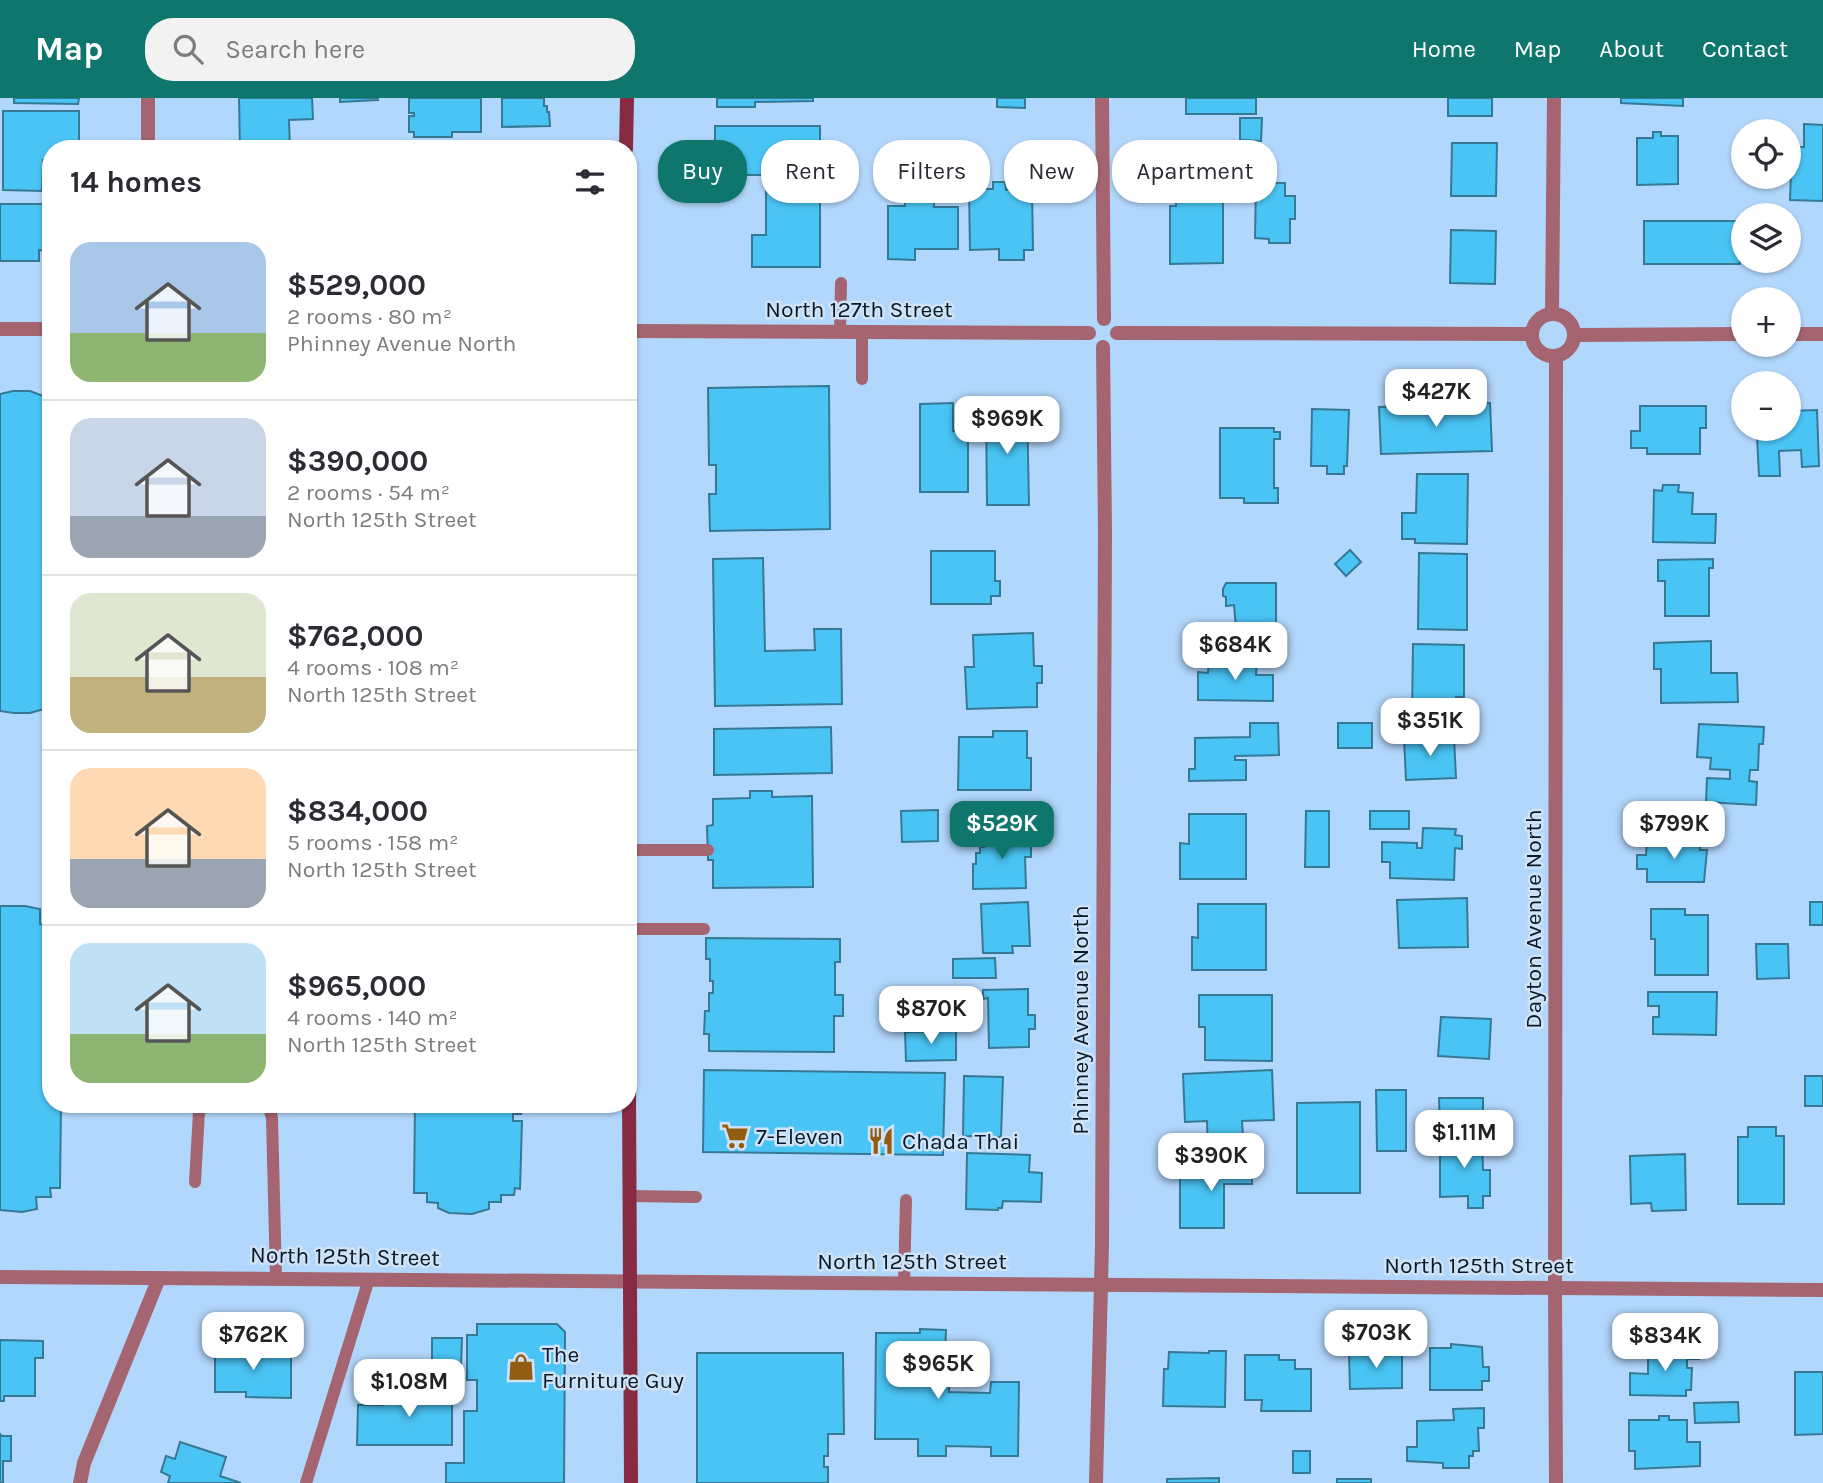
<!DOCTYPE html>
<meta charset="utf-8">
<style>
body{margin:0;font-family:Karla,sans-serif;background:#f2f2f3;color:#2b2b33;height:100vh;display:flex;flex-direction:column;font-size:26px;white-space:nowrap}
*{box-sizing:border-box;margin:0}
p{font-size:23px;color:#7c7c81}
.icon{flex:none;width:38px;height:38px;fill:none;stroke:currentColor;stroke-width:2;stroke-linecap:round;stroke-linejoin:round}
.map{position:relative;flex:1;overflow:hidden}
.sheet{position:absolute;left:42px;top:42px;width:595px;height:973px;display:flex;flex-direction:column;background:#fff;border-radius:28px;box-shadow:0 2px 5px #0004}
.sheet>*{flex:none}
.banner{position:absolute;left:658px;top:42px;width:665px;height:63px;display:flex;gap:14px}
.buttons{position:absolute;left:1731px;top:21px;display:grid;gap:14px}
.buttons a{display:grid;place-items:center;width:70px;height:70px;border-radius:50%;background:#fff;box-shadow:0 2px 5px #0004;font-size:35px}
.price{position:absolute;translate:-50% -60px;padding:0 16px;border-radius:14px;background:#fff;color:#222;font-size:23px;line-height:46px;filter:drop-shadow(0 2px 4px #0008)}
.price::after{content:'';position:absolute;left:50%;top:42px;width:21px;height:16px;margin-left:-10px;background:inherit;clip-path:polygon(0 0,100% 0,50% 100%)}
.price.on{background:#0f766e;color:#fff}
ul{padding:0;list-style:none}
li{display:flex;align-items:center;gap:21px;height:175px;padding:0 28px}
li+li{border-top:2px solid #e1e1e2}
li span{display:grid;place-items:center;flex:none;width:196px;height:140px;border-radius:21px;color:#555}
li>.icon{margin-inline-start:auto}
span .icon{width:84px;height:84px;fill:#fffc;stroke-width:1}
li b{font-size:30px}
h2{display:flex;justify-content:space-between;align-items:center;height:84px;padding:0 28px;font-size:30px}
.pill{padding:0 24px;border-radius:28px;background:#fff;box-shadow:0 2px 5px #0004;font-size:24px;line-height:63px}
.pill.on{background:#0f766e;color:#fff}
header{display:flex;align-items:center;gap:42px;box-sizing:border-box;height:98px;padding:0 35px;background:#0f766e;color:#fff}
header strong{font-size:33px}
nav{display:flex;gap:38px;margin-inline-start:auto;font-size:24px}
.search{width:490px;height:63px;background:#f2f2f3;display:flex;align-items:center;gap:18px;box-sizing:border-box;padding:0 24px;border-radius:28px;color:#7c7c81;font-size:26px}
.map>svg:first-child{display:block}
</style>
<header>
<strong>Map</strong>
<div class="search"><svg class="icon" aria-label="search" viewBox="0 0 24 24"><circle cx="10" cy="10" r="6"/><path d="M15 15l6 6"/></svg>Search here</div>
<nav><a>Home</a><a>Map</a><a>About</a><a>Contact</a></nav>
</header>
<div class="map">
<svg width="1823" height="1385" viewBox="0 0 1823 1385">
<rect width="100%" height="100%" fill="#b2d7fc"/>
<g fill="#4ac4f4" stroke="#357995" stroke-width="2">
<polygon points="14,0 79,0 78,6 14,5"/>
<polygon points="239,0 312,0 313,21 289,22 290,51 240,51"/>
<polygon points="340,0 378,0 378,2 340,4"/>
<polygon points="409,0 481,0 481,34 452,34 452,39 414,39 414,34 409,34 409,18 414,18 414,15 409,15"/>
<polygon points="502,0 544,0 544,8 547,8 547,14 549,14 550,28 502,29"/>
<polygon points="717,0 813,0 813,3 755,4 755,9 717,9"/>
<polygon points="997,0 1025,0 1025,10 997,9"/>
<rect x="1186" y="0" width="70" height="16"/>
<rect x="1448" y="0" width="44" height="18"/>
<polygon points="1621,0 1683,0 1683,8 1621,5"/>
<polygon points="3,13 79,13 79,51 51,51 51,62 43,62 42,93 3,92"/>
<polygon points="1240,20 1262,20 1261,43 1240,42"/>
<polygon points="1804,26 1823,27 1823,103 1790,102 1792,49 1804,49"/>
<polygon points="715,28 820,28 820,169 752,169 752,137 766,137 766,77 715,77"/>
<polygon points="1653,34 1661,34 1661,38 1678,38 1678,86 1637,87 1637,40 1653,40"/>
<polygon points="1452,45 1497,45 1496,98 1451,98"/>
<rect x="494" y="47" width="52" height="4"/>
<polygon points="1188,73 1231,73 1231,98 1223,98 1223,165 1170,166 1170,108 1176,108 1176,93 1188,93"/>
<polygon points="993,84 1005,84 1006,92 1032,91 1033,152 1024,152 1024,162 999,162 999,151 970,152 969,91 993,91"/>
<polygon points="1256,85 1285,85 1285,98 1295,98 1295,121 1290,121 1290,145 1269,145 1269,141 1255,140"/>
<polygon points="905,89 934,89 934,109 958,109 958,151 915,151 915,162 888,161 888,108 905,108"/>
<polygon points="0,106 51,106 51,153 39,152 39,163 0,163"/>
<rect x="1644" y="123" width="96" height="43"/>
<polygon points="1451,132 1496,133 1495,186 1450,185"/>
<polygon points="829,288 830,431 710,433 709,396 716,396 716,367 709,367 708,290"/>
<polygon points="13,293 30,293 51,301 51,609 30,615 14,615 0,613 0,296"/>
<polygon points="953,305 953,333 968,333 968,394 920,394 920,306"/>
<polygon points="1490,305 1492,353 1381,356 1379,309"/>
<polygon points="1027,308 1029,407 987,407 986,309"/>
<polygon points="1640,308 1706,308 1706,330 1700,330 1700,356 1647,356 1647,350 1631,350 1631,333 1640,333"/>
<polygon points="1312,311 1349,312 1347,368 1344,368 1344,376 1327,376 1327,368 1311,368"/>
<polygon points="1817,312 1819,368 1802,369 1801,352 1779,353 1780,378 1759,378 1757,339 1755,339 1755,331 1788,331 1788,313"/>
<polygon points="1220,330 1274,330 1274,334 1280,334 1280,341 1274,341 1274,390 1278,390 1278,405 1244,405 1244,400 1220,400"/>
<polygon points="1417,376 1468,376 1467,446 1415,445 1415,441 1402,441 1402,415 1416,415"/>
<polygon points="1663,387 1679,387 1678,394 1693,395 1692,416 1716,416 1715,445 1653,444 1654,392 1662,393"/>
<polygon points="1350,452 1361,464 1346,478 1335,466"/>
<polygon points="931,453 995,453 995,483 1000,483 1000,498 991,498 991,506 931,506"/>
<polygon points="1419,455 1467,456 1467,532 1418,531"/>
<polygon points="763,460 765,553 815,552 814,531 841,531 842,606 715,608 713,461"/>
<polygon points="1713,461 1713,470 1709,470 1709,518 1665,518 1665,483 1658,483 1658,462"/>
<polygon points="1226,485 1276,485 1276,527 1236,530 1234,507 1226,508 1226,499 1223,498 1223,491"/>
<polygon points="1033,535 1034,568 1042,568 1042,585 1037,585 1037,609 967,611 965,569 974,569 973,537"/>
<polygon points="1711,543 1711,575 1737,575 1738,604 1661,605 1661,571 1654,571 1654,545"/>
<polygon points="1413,546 1464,547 1464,599 1456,599 1455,617 1412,616"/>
<polygon points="1209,561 1257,561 1256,577 1273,577 1273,603 1198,602 1198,574 1208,575"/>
<polygon points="1250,625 1278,625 1279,657 1235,658 1235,662 1246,662 1246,682 1189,683 1189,671 1195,671 1195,640 1250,639"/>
<rect x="1338" y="625" width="34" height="25"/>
<polygon points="1699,626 1764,629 1763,646 1759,646 1758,672 1750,672 1749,683 1757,684 1756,707 1706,704 1707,680 1730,681 1730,672 1710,671 1711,660 1697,659"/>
<polygon points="831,629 832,675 714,677 714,631"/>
<polygon points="993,633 1027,633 1027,660 1031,660 1031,692 958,692 959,639 993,639"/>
<polygon points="1454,639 1456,680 1406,682 1404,641"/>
<polygon points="750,693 772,693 772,699 812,698 813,789 713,790 713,762 708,762 707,728 713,727 713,701 750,700"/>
<polygon points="938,712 938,743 902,744 901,713"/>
<polygon points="1306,713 1329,713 1329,769 1305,769"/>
<rect x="1370" y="713" width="39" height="18"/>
<polygon points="1189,716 1246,716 1246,781 1180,781 1180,745 1189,746"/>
<polygon points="989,729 1014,729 1014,741 1031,741 1031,759 1025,759 1026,790 973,791 973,766 976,766 976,755 980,755 980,749 984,749 984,742 990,742"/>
<polygon points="1423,730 1456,731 1455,737 1462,738 1462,751 1455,750 1454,782 1390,780 1390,764 1382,764 1382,744 1417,745 1417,750 1422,750"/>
<polygon points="1647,741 1700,742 1700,752 1707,752 1704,784 1647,784 1647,771 1637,771 1637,757 1646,757"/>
<polygon points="1467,800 1468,849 1399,850 1397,802"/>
<polygon points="1028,804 1030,848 1012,848 1013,855 983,855 981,806"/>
<rect x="1810" y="804" width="13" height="23"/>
<polygon points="1198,806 1266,806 1266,872 1192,872 1192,839 1198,840"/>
<polygon points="0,808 25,808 40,811 40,826 51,827 51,1006 61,1006 60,1090 50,1090 51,1099 36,1099 37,1111 22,1114 0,1112"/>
<polygon points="1651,811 1685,811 1685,817 1708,817 1708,877 1655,877 1655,841 1651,841"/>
<polygon points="706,840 840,841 840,864 835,864 835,897 843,897 843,918 834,918 834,954 709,953 709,936 704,936 705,913 709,913 709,895 713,895 713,883 710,883 710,861 706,861"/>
<polygon points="1756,846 1788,846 1789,880 1757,881"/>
<polygon points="995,860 996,880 953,880 953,861"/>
<polygon points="1028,891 1028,917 1035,917 1035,931 1029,931 1029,949 989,950 988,900 983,901 983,892"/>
<polygon points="1648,894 1717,894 1716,937 1653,936 1653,919 1659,919 1659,908 1648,908"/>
<polygon points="1199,897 1272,897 1272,963 1205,962 1205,929 1199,929"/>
<polygon points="1441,919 1491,921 1489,961 1438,958"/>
<polygon points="956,933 956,962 906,963 905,934"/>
<polygon points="704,972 945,975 943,1057 703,1054"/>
<polygon points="1272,972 1274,1022 1242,1023 1244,1054 1208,1056 1207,1023 1185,1024 1183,976"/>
<polygon points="964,978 1003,979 1001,1039 963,1038"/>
<rect x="1805" y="978" width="18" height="30"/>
<polygon points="1376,992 1406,992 1406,1053 1377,1053"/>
<polygon points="1439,1000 1483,1000 1483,1033 1440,1033"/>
<polygon points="1360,1004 1360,1095 1297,1095 1297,1005"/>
<polygon points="415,1006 521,1006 521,1016 513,1016 513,1023 522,1023 520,1091 515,1090 514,1097 501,1097 501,1104 489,1104 489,1111 472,1116 449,1115 438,1110 438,1105 427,1104 427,1095 414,1095"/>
<polygon points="1748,1029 1776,1029 1776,1038 1784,1038 1784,1106 1738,1106 1738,1039 1748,1039"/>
<polygon points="1440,1040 1482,1040 1483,1072 1490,1072 1490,1098 1483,1098 1483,1110 1468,1110 1468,1098 1440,1099"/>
<polygon points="967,1055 1030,1057 1029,1074 1042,1075 1041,1104 1003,1103 1002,1110 998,1110 998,1112 966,1111"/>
<polygon points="1685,1056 1686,1112 1652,1113 1651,1105 1631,1106 1630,1058"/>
<polygon points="1210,1062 1252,1062 1252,1086 1224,1086 1224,1130 1180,1130 1180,1077 1210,1077"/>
<polygon points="477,1226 557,1226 565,1234 564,1385 446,1385 446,1365 464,1365 464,1313 477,1313 477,1282 467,1282 467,1237 477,1237"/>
<polygon points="920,1231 946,1232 945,1257 926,1256 926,1271 949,1272 949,1294 990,1295 991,1284 1019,1284 1018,1358 991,1358 991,1349 946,1348 946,1358 918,1358 918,1341 875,1341 876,1235 920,1235"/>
<polygon points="432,1240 462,1240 461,1268 432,1268"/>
<polygon points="0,1242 43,1243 43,1260 35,1260 35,1298 4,1298 4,1303 0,1303"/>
<polygon points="1451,1246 1482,1249 1483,1269 1489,1269 1489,1283 1482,1283 1482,1292 1430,1292 1430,1250 1451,1250"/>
<polygon points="215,1248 253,1248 253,1254 291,1254 291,1300 246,1299 246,1294 215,1294"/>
<polygon points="1648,1249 1686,1249 1686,1251 1699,1252 1699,1261 1687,1261 1687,1270 1692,1270 1691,1292 1686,1292 1686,1298 1630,1297 1630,1275 1648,1276"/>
<polygon points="1209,1253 1226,1253 1225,1309 1163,1308 1164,1271 1168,1271 1169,1254 1209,1255"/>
<polygon points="1402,1254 1402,1290 1350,1291 1349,1255"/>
<polygon points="697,1255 843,1255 844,1336 828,1336 828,1358 824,1358 824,1369 828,1369 828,1385 697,1385"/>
<polygon points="1245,1257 1279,1257 1279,1262 1295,1262 1295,1271 1311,1271 1311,1313 1261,1313 1262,1302 1245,1302"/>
<polygon points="1795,1274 1823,1274 1823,1336 1795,1337"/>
<polygon points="423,1286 452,1286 452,1347 357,1347 358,1307 383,1307 383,1296 423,1296"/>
<polygon points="1738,1304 1739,1324 1695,1325 1694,1305"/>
<polygon points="1484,1310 1484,1330 1478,1330 1479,1353 1473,1353 1473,1358 1469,1358 1469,1370 1443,1370 1443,1365 1407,1363 1407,1349 1417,1349 1417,1323 1454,1322 1453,1311"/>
<polygon points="1659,1318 1669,1318 1669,1322 1687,1322 1687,1344 1700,1344 1700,1368 1635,1371 1635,1353 1629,1353 1629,1322 1659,1322"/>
<polygon points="0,1336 2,1338 11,1338 11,1363 3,1363 3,1385 0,1385"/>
<polygon points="180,1344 226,1359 220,1378 241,1385 168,1385 170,1378 161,1374 166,1358 175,1361"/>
<rect x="1293" y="1353" width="17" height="22"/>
<polygon points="1219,1380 1219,1385 1167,1385 1167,1381"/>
<rect x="1337" y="1381" width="34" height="4"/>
</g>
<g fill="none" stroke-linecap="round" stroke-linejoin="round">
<g stroke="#a56570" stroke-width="12">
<polyline points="840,234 841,185"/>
<polyline points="862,234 862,281"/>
<polyline points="628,752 708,752"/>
<polyline points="628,831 704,831"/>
<polyline points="268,1006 272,1020 276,1180"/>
<polyline points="195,1084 199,1014 206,1006"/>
<polyline points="629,1098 696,1099"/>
<polyline points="904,1185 906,1102"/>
<polyline points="306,1385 369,1181"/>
</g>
<g stroke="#a56570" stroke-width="14">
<polyline points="1102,0 1104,221"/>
<polyline points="148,51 148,0"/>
<polyline points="1552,215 1554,0"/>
<circle cx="1553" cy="237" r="21"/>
<polyline points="0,231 51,231"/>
<polyline points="628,233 1089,235"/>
<polyline points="1117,235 1532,236"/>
<polyline points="1788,236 1823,236"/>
<polyline points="1575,237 1743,236"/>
<polyline points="1555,1190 1556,258"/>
<polyline points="80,1385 84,1365 159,1180"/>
<polyline points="1096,1385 1102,1147 1105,434 1103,249"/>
</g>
<g stroke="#a56570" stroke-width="14">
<polyline points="0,1179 1823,1192"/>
<polyline points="1555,1190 1556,1385"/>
</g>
<g stroke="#872b43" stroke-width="14">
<polyline points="626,51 627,0"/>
<polyline points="628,797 631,1385"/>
</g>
</g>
<defs>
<symbol id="supermarket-bare" viewBox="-9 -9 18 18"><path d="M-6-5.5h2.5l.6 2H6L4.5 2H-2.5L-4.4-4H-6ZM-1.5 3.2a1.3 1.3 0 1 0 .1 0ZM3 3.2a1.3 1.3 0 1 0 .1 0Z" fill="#925c11" stroke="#d0e2f5" stroke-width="2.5" paint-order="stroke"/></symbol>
<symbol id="restaurant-bare" viewBox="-9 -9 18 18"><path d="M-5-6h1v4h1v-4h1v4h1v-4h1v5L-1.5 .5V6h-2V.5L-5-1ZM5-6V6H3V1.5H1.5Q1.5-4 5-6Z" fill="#925c11" stroke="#d0e2f5" stroke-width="2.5" paint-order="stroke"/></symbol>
<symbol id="shop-bare" viewBox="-9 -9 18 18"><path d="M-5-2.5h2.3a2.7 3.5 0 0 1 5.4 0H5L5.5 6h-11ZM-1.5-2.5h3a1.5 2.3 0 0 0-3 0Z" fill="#925c11" stroke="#d0e2f5" stroke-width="2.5" paint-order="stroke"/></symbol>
</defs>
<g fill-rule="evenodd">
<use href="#supermarket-bare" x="716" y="1019" width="38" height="38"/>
<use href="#restaurant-bare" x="862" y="1024" width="38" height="38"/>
<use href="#shop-bare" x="502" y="1250" width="38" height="38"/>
</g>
<g text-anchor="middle" stroke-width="5" stroke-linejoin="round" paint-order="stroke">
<g font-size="23" fill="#071929" stroke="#d0e2f5">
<text x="859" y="219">North 127th Street</text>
<text transform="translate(1533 821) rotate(-90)" y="8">Dayton Avenue North</text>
<text transform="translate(1080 922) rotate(-90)" y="8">Phinney Avenue North</text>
<text transform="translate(345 1158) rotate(1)" y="8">North 125th Street</text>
<text x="912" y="1171">North 125th Street</text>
<text x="1479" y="1175">North 125th Street</text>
</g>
<g font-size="23" fill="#071929" stroke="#d0e2f5" text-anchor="start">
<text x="756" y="1046">7-Eleven</text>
<text x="902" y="1051">Chada Thai</text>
<text x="542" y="1264">The<tspan x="542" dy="26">Furniture Guy</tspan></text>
</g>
</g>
</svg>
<div class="buttons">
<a><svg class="icon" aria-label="locate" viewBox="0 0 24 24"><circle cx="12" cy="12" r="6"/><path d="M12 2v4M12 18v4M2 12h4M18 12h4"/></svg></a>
<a><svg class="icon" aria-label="layers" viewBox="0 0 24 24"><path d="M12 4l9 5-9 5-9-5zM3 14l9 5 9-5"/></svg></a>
<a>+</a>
<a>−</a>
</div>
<b class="price" style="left:1436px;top:331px">$427K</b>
<b class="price" style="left:1007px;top:358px">$969K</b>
<b class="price" style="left:1235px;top:584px">$684K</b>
<b class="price" style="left:1430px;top:660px">$351K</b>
<b class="price on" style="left:1002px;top:763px">$529K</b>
<b class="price" style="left:1674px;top:763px">$799K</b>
<b class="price" style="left:931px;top:948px">$870K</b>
<b class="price" style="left:1464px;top:1072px">$1.11M</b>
<b class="price" style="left:1211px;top:1095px">$390K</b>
<b class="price" style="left:1376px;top:1272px">$703K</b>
<b class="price" style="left:253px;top:1274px">$762K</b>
<b class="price" style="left:1665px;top:1275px">$834K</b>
<b class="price" style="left:938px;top:1303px">$965K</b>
<b class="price" style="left:409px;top:1321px">$1.08M</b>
<div class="banner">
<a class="pill on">Buy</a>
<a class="pill">Rent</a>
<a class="pill">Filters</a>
<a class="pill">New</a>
<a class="pill">Apartment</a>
</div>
<section class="sheet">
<h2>14 homes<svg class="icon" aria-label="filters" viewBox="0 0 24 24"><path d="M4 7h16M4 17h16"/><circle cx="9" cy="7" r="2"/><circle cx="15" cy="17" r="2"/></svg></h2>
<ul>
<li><span style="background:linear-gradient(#a9c7e8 65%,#8fb573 0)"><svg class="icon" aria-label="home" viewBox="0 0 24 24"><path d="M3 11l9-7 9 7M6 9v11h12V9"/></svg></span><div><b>$529,000</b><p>2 rooms · 80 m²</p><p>Phinney Avenue North</p></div></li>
<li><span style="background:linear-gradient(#c9d6e8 70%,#9aa5b1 0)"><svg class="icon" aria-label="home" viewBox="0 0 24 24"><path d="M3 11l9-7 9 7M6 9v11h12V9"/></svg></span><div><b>$390,000</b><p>2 rooms · 54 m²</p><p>North 125th Street</p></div></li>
<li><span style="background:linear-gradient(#dfe7d0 60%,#c2b280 0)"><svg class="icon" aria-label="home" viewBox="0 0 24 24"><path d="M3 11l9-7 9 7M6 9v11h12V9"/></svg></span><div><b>$762,000</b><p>4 rooms · 108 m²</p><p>North 125th Street</p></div></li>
<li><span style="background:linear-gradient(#ffd9b3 65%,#9aa5b1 0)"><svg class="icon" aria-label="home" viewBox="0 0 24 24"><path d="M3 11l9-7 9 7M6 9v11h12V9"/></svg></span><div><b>$834,000</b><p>5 rooms · 158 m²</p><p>North 125th Street</p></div></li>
<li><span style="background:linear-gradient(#bfe0f5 65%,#8fb573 0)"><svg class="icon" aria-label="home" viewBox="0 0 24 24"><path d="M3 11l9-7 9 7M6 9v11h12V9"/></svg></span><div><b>$965,000</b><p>4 rooms · 140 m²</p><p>North 125th Street</p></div></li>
</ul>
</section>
</div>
